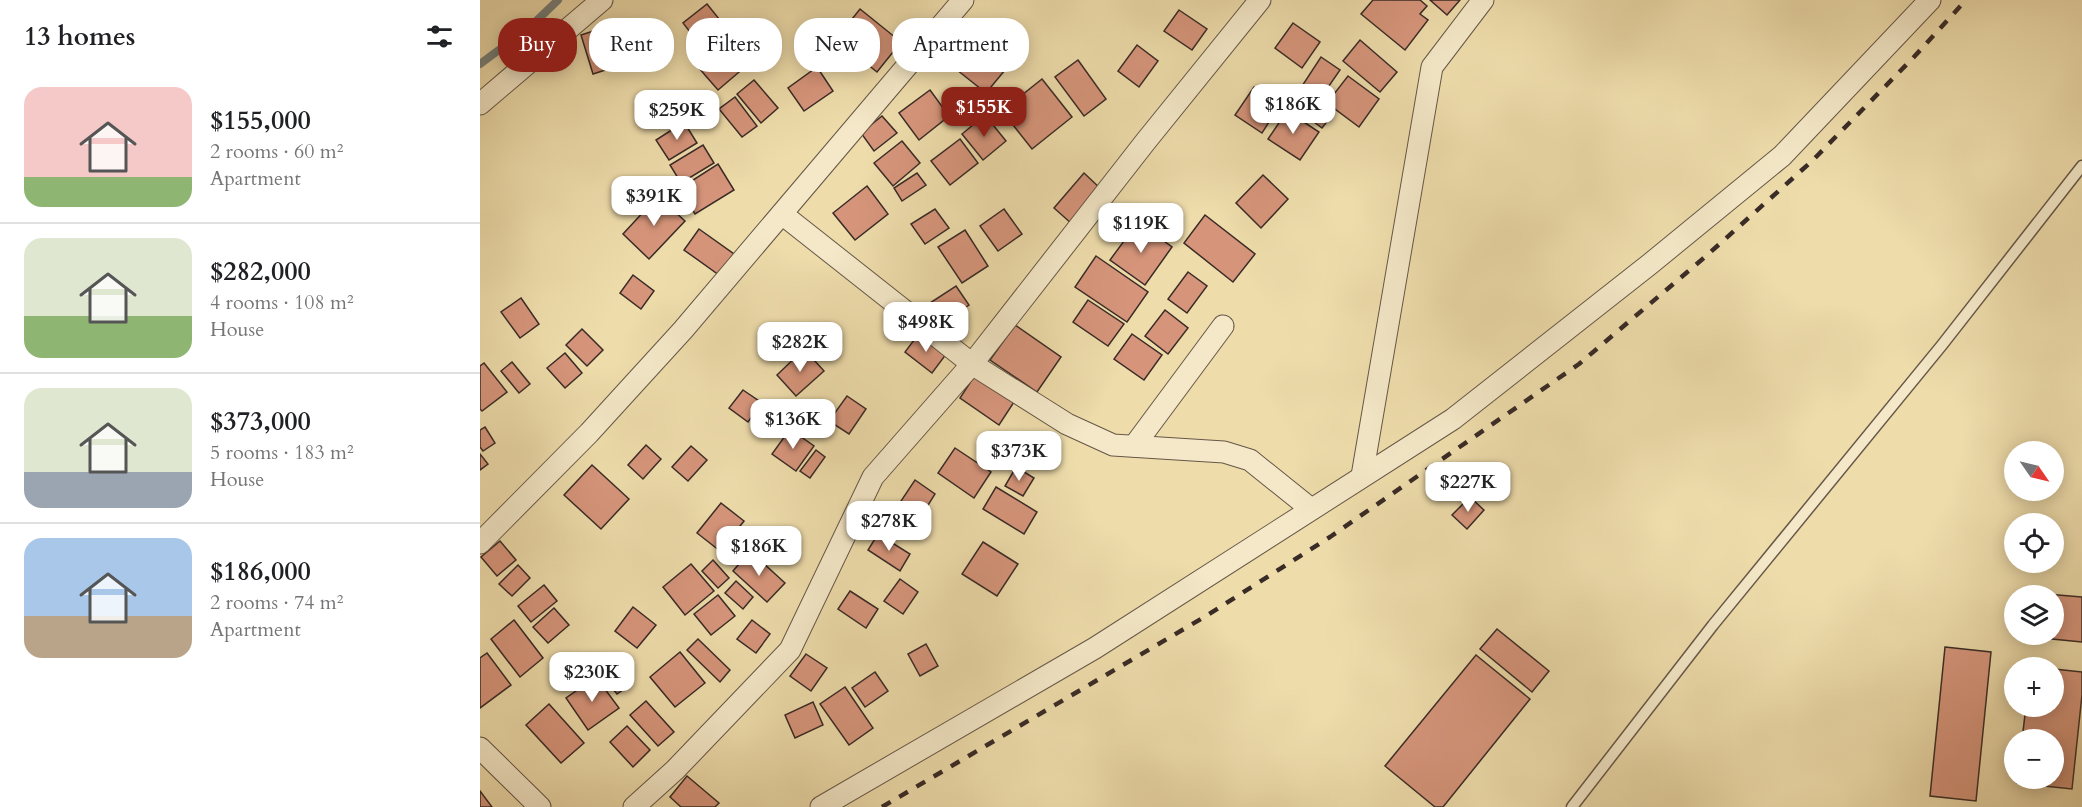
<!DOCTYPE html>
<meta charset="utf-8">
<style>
body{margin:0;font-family:Cardo,serif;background:#f2f2f2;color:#202124;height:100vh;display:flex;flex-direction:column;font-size:22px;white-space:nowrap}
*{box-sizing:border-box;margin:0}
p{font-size:20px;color:#757577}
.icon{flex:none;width:33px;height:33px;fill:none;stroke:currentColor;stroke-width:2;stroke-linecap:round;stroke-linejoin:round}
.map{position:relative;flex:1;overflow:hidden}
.details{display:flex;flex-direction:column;background:#fff;width:480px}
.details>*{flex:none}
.top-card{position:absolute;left:18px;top:18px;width:570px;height:54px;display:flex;gap:12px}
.needle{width:39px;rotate:124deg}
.buttons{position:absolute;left:1524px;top:441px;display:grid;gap:12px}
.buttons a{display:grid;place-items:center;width:60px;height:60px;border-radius:50%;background:#fff;box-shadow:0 3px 15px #0003;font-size:30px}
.price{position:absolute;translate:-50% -51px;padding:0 14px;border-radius:12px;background:#fff;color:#222;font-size:20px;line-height:39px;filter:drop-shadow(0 2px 3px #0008)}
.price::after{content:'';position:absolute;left:50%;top:36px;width:18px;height:14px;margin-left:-9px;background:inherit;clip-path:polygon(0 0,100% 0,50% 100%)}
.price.on{background:#8f2418;color:#fff}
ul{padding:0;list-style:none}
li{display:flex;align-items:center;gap:18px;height:150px;padding:0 24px}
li+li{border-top:2px solid #e0e0e0}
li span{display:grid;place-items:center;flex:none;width:168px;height:120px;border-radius:18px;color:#555}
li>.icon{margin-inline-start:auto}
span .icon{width:72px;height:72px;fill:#fffc;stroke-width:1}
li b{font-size:26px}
h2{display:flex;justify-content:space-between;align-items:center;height:72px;padding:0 24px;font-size:26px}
.tag{padding:0 21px;border-radius:24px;background:#fff;box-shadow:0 3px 15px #0003;font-size:21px;line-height:54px}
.tag.on{background:#8f2418;color:#fff}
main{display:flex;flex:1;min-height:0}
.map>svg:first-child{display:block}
</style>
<main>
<section class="details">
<h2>13 homes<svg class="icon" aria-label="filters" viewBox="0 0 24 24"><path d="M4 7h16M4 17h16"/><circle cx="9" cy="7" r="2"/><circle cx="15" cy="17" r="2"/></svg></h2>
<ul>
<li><span style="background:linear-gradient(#f6c9c9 75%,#8fb573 0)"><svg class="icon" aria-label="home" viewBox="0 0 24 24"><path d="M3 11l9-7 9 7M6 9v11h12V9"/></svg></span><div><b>$155,000</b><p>2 rooms · 60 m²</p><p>Apartment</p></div></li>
<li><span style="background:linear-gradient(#dfe7d0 65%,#8fb573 0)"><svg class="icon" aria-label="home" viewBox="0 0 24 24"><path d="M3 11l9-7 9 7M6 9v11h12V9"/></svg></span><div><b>$282,000</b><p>4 rooms · 108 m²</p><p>House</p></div></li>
<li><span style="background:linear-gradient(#dfe7d0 70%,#9aa5b1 0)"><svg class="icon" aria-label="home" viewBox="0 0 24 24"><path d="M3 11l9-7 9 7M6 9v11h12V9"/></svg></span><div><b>$373,000</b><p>5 rooms · 183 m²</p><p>House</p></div></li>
<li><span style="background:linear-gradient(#a9c7e8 65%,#b9a48a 0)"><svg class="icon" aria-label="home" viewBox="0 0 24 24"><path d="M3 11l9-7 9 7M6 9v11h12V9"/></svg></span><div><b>$186,000</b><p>2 rooms · 74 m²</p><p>Apartment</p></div></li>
</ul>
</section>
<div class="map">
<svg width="1602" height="807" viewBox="0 0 1602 807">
<rect width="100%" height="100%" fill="#eedcab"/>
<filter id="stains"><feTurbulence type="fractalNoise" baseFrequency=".00333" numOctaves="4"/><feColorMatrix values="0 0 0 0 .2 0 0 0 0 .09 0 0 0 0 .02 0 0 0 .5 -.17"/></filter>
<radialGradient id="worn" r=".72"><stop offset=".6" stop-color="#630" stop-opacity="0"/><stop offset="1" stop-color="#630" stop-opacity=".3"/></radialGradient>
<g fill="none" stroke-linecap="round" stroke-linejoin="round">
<polyline stroke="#76807c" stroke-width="8" points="0,64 50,27 78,0"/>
</g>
<g fill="#d6957b" stroke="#392b26" stroke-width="1.5">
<polygon points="893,0 940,0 947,6 940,14 948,20 925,50 881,14"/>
<polygon points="950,0 980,0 967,15"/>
<polygon points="227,4 248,30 223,49 203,23"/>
<polygon points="380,9 421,42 397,72 356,39"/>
<polygon points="699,10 727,29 712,50 684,31"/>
<polygon points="813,23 840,42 822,68 795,48"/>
<polygon points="129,26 141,65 113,74 101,35"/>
<polygon points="251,37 272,61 238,90 218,67"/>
<polygon points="880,40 917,72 900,92 863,61"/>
<polygon points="657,45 678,61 659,87 638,71"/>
<polygon points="496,46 525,70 506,93 477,70"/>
<polygon points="841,57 860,70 840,99 822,86"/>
<polygon points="598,60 626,99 604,116 575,77"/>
<polygon points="337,67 353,91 324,111 308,88"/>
<polygon points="868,76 899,99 879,127 847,103"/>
<polygon points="562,79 592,117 552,149 522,111"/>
<polygon points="274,80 298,108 281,123 257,94"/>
<polygon points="774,87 800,105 782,133 755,115"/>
<polygon points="450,90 469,116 439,140 419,113"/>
<polygon points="828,95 853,114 842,128 817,109"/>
<polygon points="255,97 277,126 262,137 239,109"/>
<polygon points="807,111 839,132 820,160 788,139"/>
<polygon points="505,115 526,141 503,160 482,134"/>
<polygon points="402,116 417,133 394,151 381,133"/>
<polygon points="204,122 217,143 189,160 176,140"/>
<polygon points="480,139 498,163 470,185 451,161"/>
<polygon points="422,141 440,163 413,186 394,163"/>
<polygon points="223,145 234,163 201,183 190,165"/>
<polygon points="238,164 254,190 215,214 199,189"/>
<polygon points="437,173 446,185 422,201 414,188"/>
<polygon points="604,173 622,190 592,224 574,208"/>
<polygon points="783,175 808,199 781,228 756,203"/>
<polygon points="387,186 408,214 375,240 353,213"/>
<polygon points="178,196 205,221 169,259 143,234"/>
<polygon points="455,209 469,228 445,244 431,224"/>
<polygon points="524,209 542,234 518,251 500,226"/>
<polygon points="725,215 775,254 753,282 704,243"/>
<polygon points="658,222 692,247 665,285 630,260"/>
<polygon points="219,229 254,254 239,275 204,250"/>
<polygon points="485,230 508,266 482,283 458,247"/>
<polygon points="616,256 668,292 647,322 595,287"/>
<polygon points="708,272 727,286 707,313 688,299"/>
<polygon points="153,275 174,291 161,309 140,293"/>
<polygon points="476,286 489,305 463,323 450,303"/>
<polygon points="41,298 59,324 40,338 21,312"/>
<polygon points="608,300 644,324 628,346 593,322"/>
<polygon points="685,310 708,328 688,354 665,336"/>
<polygon points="535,325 581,357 557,392 510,360"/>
<polygon points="102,329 123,350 107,366 86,345"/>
<polygon points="440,332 467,353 452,373 425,352"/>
<polygon points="652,334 682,355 664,380 634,359"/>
<polygon points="324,349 344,371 316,396 297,375"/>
<polygon points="85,353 102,373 85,388 67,368"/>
<polygon points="32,362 50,384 39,393 21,371"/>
<polygon points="4,363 27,392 2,411 0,409 0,366"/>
<polygon points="497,372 536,399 519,425 480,398"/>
<polygon points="263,390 282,403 268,422 249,408"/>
<polygon points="367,396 386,409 369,434 349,421"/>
<polygon points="5,427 15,443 3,451 0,447 0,430"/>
<polygon points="310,429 334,446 316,471 292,454"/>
<polygon points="166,445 181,459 163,479 148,465"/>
<polygon points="211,446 227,460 208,481 192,467"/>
<polygon points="475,448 511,472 494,498 458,473"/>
<polygon points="336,450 345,457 330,478 320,471"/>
<polygon points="0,454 8,464 0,470"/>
<polygon points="112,465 149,499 121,529 84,495"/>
<polygon points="536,467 554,478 543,496 525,486"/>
<polygon points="435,480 455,494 440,518 419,504"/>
<polygon points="516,487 557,512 544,534 503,509"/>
<polygon points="990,497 1004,510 987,529 972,515"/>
<polygon points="241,503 264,521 240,551 217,533"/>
<polygon points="398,534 430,554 420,571 388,550"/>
<polygon points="20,541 36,560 17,576 1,557"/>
<polygon points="503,542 538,564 517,596 482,574"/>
<polygon points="270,551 305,583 287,602 253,571"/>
<polygon points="233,560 249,578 238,588 222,571"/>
<polygon points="211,564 234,591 205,615 183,587"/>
<polygon points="38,565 50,578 32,596 19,584"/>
<polygon points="420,579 438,592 423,614 404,601"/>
<polygon points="256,581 273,597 263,609 245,593"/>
<polygon points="64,585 77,601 51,622 38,606"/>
<polygon points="370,591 398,609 386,628 358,609"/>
<polygon points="1566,594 1602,597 1602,642 1562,638 1562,634 1574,634 1574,596 1566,596"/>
<polygon points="238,595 255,616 231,635 214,614"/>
<polygon points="153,607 176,625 157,648 135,631"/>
<polygon points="74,608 89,625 68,643 53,627"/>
<polygon points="34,620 63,658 40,677 11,639"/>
<polygon points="272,620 290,634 276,653 257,639"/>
<polygon points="1017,629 1069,671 1052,692 1000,649"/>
<polygon points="218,639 250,670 240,682 207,650"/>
<polygon points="446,644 458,666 440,676 428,654"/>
<polygon points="1465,647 1511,652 1496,801 1450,796"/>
<polygon points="200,652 225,683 195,707 170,677"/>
<polygon points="7,653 31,685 0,708 0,658"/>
<polygon points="326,654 347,668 331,691 310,676"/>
<polygon points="996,655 1050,699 963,807 955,807 905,766"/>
<polygon points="137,668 150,685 137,694 124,678"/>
<polygon points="1574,669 1602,672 1602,695 1592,789 1537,783 1538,778 1574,778 1574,740 1542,740 1546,706 1574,706"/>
<polygon points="395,672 408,691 385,707 372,688"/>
<polygon points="116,677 139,708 108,730 86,698"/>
<polygon points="365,687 393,728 369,745 340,704"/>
<polygon points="166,701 194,732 178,746 150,715"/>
<polygon points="333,702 343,725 315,738 305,715"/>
<polygon points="69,704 104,743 81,763 46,725"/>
<polygon points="147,726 170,750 153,767 130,742"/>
<polygon points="207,776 239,803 235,807 201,807 190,797"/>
<polygon points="0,791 12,807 0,807"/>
</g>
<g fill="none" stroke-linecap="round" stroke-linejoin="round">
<defs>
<polyline id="service" points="1092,807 1233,625 1462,345 1602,166"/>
<g id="minor">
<polyline points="0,104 122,0"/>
<polyline points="302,214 492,364 587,424 633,445 744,452 770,460 831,509"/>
<polyline points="654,446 743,326"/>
<polyline points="882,476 952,67 1003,0"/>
<polyline points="0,543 109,433 203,330 483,0"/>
<polyline points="0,748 60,807"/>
<polyline points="154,807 195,770 310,650 393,477 492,364 666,141 780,0"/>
<polyline points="341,807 615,648 973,419 1170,264 1302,156 1450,0"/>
</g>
</defs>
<use href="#service" stroke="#665747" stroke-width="13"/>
<use href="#minor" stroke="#665747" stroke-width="23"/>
<use href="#service" stroke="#f4e8c8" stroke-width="10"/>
<use href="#minor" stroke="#f4e8c8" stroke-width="21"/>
<polyline stroke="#392b26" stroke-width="4.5" stroke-dasharray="10 10" stroke-linecap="butt" points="402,807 726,616 850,537 1099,364 1225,257 1332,161 1433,58 1486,0"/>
</g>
<rect width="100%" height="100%" filter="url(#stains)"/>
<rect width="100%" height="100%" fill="url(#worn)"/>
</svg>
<div class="buttons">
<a><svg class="needle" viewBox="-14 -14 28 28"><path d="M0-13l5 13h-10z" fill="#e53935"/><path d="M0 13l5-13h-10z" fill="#757577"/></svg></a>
<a><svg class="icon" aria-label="locate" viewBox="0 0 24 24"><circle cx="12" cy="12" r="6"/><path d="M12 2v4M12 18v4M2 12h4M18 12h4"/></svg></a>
<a><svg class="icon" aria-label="layers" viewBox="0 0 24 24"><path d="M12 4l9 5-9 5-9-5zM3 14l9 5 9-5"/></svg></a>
<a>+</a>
<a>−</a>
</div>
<b class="price" style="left:813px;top:135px">$186K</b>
<b class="price on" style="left:504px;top:138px">$155K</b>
<b class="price" style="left:197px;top:141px">$259K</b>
<b class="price" style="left:174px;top:227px">$391K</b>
<b class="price" style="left:661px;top:254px">$119K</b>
<b class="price" style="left:446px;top:353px">$498K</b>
<b class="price" style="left:320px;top:373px">$282K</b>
<b class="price" style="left:313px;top:450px">$136K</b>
<b class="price" style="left:539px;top:482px">$373K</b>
<b class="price" style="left:988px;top:513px">$227K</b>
<b class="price" style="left:409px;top:552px">$278K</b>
<b class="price" style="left:279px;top:577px">$186K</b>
<b class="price" style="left:112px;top:703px">$230K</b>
<div class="top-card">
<a class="tag on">Buy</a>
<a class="tag">Rent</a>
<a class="tag">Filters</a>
<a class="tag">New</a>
<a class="tag">Apartment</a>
</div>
</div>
</main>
